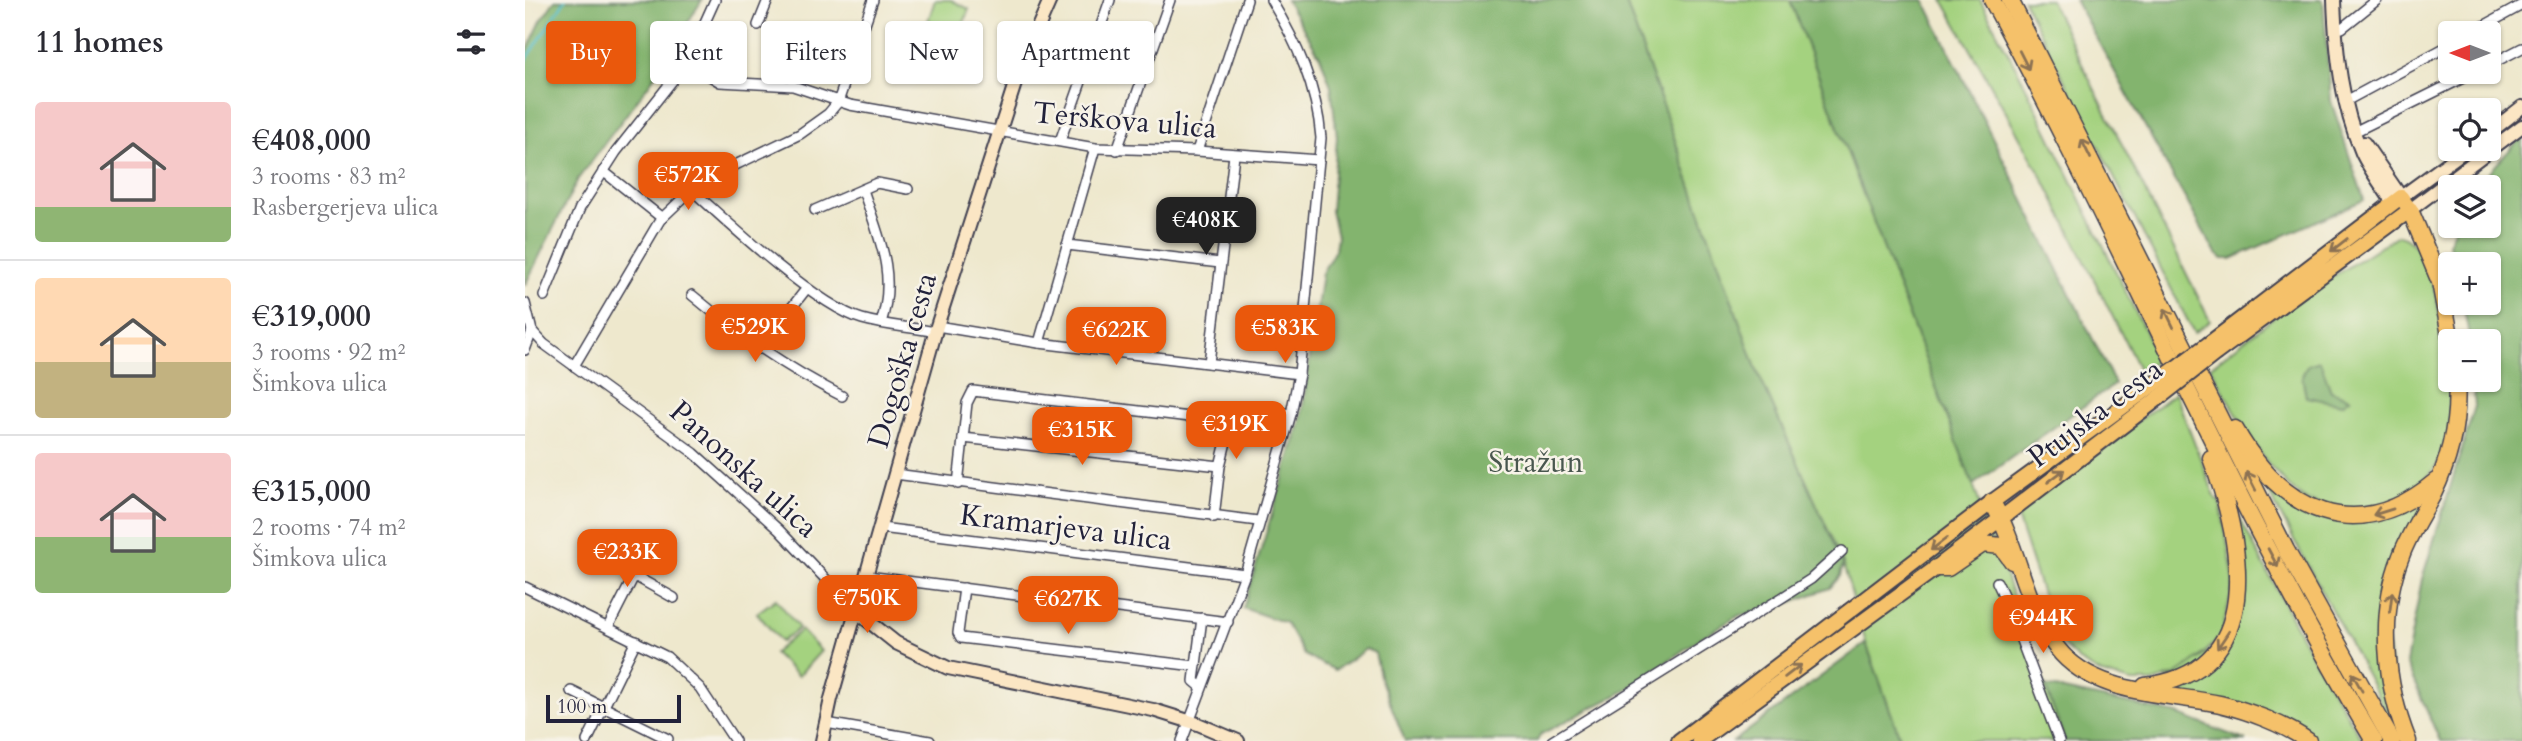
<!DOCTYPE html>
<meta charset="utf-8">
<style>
body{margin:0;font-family:Cardo,serif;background:#f7f7f7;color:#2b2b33;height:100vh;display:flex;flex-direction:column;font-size:26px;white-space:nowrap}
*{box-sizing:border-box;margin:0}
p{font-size:23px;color:#7c7c81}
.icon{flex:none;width:38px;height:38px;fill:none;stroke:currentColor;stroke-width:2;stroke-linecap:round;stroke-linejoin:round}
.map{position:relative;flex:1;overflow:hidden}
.side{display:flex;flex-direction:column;background:#fff;width:525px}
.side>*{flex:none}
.hud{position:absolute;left:21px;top:21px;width:665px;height:63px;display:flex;gap:14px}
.needle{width:46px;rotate:270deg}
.controls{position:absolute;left:1913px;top:21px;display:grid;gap:14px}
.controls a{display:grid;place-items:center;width:63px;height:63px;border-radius:7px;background:#fff;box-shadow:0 2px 5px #0004;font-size:35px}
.scale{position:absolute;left:21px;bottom:18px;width:135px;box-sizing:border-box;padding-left:7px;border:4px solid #22223b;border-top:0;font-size:19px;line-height:24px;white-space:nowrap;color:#22223b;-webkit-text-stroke:5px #f7f3e8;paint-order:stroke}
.price{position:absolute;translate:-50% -60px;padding:0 16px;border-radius:14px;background:#ea580c;color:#fff;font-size:23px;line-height:46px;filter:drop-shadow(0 2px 4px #0008)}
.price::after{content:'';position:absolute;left:50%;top:42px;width:21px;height:16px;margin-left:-10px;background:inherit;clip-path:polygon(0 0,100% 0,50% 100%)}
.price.current{background:#222;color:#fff}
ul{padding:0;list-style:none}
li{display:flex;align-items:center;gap:21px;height:175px;padding:0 35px}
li+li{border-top:2px solid #e1e1e2}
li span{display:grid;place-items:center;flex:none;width:196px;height:140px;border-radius:7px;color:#555}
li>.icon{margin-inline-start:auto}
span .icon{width:84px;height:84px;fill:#fffc;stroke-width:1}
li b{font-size:30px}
h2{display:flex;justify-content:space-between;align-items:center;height:84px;padding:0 35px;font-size:30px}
.chip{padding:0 24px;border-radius:7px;background:#fff;box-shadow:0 2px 5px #0004;font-size:24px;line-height:63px}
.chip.current{background:#ea580c;color:#fff}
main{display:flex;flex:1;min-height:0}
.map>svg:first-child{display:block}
</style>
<main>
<section class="side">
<h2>11 homes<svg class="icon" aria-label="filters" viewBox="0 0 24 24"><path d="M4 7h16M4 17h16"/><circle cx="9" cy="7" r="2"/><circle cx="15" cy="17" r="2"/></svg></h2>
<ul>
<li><span style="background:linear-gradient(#f6c9c9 75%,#8fb573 0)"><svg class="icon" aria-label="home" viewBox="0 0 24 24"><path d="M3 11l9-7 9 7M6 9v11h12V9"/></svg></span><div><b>€408,000</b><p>3 rooms · 83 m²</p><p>Rasbergerjeva ulica</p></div></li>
<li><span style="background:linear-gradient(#ffd9b3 60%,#c2b280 0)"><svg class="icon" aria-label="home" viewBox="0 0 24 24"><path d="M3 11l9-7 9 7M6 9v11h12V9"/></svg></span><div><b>€319,000</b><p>3 rooms · 92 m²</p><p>Šimkova ulica</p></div></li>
<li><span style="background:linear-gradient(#f6c9c9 60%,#8fb573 0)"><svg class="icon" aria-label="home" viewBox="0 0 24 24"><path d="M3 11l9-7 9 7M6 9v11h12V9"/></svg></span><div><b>€315,000</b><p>2 rooms · 74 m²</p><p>Šimkova ulica</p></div></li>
</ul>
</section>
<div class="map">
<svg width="1997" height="741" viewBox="0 0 1997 741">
<rect width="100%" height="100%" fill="#f7f3e8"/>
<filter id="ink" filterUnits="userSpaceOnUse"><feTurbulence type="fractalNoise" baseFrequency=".0143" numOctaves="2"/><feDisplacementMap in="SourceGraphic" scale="14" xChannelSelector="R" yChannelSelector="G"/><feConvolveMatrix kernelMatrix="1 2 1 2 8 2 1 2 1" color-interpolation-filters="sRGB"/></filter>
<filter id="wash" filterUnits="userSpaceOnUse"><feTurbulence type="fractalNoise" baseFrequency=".00686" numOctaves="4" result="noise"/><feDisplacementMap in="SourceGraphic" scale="28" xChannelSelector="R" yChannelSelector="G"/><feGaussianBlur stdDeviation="1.57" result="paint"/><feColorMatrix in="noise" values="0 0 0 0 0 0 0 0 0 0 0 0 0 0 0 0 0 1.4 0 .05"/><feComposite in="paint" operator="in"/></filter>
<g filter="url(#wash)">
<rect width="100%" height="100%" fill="#eee8cd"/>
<g fill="#a4d27f" stroke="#637a5d" stroke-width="2">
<polygon points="410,0 426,0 444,9 436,31 403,21"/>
<polygon points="1100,0 1265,0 1448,485 1540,741 1376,741 1341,643 1318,564 1232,371"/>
<polygon points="1418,0 1455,0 1498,81 1633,358 1616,373 1519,180"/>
<polygon points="1498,0 1525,0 1685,321 1669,333"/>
<path d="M 1873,235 C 1916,240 1934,412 1921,447 C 1910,475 1892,489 1867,502 C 1853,510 1842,510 1826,509 C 1819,509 1807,511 1800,509 C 1744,488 1714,416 1685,367 L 1768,302 Z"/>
<polygon points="1650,393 1691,499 1695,501 1709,581 1696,637 1659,672 1628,682 1607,682 1577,674 1556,662 1538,645 1528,628 1493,520 1500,506"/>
<polygon points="1741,480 1755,492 1850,521 1881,510 1902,495 1858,612 1877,741 1738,482"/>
<polygon points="1709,508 1785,653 1838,741 1791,741 1633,687 1707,636"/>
<polygon points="251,599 274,628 256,642 232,613"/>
<polygon points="276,630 296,651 273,676 249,653"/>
</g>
<g fill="#83b46e" stroke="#526b54" stroke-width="2">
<polygon points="30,0 177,0 125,83 53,179 0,285 0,55 16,21"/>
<polygon points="761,0 1100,0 1232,371 1318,564 1315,576 1305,588 1233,614 1215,615 1180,635 1100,691 1016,734 1012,741 880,741 856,680 850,653 841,649 810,670 779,655 761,623 718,608 776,420 797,273 810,250 812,236 806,211 812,137 806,86 795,56"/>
<polygon points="1265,0 1399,0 1590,384 1448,485"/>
<polygon points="1550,0 1798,0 1806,101 1839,200 1706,259 1698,259 1691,254"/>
<polygon points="1997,136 1997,741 1915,741 1881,663 1897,579 1950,406 1948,380 1964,380 1964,341 1945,341 1938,303 1964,303 1964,264 1929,264 1924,243 1930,226 1964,226 1964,187 1951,187"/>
<polygon points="1795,361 1806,391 1825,398 1817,404 1781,397 1777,376 1782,365"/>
<polygon points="1341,643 1376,741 1209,741"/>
<polygon points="1520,686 1652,714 1722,741 1540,741"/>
</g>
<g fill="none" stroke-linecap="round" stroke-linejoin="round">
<polyline stroke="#4ebcc7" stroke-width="2.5" points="0,62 40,0"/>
</g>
</g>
<g filter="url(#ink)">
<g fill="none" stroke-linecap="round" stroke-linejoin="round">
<defs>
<g id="street">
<polyline points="233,25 243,0"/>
<polyline points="1810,29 1817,28 1852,0"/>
<polyline points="1946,33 1997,5"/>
<polyline points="162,62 195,82 268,86 325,105 570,148 672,151 794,160"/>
<polyline points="1964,65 1997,48"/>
<polyline points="1819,102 1925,45"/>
<polyline points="1831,131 1950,72"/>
<polyline points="535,141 585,0"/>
<polyline points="592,150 645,0"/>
<polyline points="672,151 722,0"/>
<polyline points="78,171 137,218"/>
<path d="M 166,189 C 203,223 292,306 337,319 C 361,326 386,327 411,332"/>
<path d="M 338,190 C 354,238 372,273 356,323"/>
<polyline points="290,210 352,183 383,189"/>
<polyline points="542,245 695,263"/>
<path d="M 167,295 C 216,336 260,367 317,396"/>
<polyline points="19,296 55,208 91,152 162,62 190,0"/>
<polyline points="0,303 7,331 19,344 169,453 254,530 332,612"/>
<polyline points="412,326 514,343 774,374"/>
<polyline points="514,343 570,148"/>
<polyline points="234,349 282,288"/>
<polyline points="0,350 7,331"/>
<polyline points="684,363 709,155"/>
<polyline points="49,366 135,220 175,182 275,134 303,114 313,102 348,0"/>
<polyline points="438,438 695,466 706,422 712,411 727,409 766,414"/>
<polyline points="370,474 733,521"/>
<polyline points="433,484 442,403 448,391 706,422"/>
<polyline points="689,517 695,466"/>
<polyline points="356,528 720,574"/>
<polyline points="74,556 149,598"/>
<polyline points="342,576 703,622"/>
<polyline points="1472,582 1482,603 1534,741"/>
<polyline points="0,587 142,657 175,688 210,741"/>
<polyline points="439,588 433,633 436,638 670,666"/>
<polyline points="83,627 109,576"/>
<polyline points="676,687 669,681 677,618"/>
<polyline points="46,691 143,739"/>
<polyline points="301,723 405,741"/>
<polyline points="62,741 111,641"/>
<path d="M 657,741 L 720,574 L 766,414 L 774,374 L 796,138 C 792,87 772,43 746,0"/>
<polyline points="1027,741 1258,597 1286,579 1317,551"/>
</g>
<g id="secondary">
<path d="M 1809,0 C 1811,53 1816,104 1837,153 C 1845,170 1858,187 1868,203"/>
<polyline points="1964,133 1997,107"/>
<polyline points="1839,143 1876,197 1942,149"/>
<polyline points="1885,210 1997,126"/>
<polyline points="332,612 371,643 423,668 628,710 673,724 713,741"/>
<polyline points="297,741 306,699 412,326 494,71 525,0"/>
</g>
<g id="primary">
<polyline points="1685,343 1876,197 1885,210 1691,353"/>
<polyline points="1154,741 1467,502 1628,385"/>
<polyline points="1174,741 1411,568 1635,397"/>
</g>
<g id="highway">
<path d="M 1467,0 C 1599,244 1706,502 1849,741"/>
<polyline points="1485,0 1761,550 1867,741"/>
<polyline points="1885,210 1915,282 1926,341"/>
<path d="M 1710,429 C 1757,512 1831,548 1911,481"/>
<path d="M 1467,502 C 1494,548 1499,605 1532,648 C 1568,695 1642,693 1695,704 C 1724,711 1759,724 1783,741"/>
<polyline points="1411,568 1423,568 1458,544 1476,546 1487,561"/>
<path d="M 1620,686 C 1744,672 1717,541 1686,458"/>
<path d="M 1883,741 C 1860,684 1853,614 1876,556 C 1884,534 1897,515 1908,494 C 1926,457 1934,421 1931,380"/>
</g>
</defs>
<use href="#street" stroke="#414051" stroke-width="12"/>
<use href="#secondary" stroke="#414051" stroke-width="16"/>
<use href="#primary" stroke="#414051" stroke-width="18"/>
<use href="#highway" stroke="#414051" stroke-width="19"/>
<use href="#street" stroke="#fff" stroke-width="9"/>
<use href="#secondary" stroke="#fbe6c4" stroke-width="12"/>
<use href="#primary" stroke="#f5c16b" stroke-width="14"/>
<use href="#highway" stroke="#f5c16b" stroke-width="16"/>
<defs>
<g id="primary-bridge">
<polyline points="1628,385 1685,343"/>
<polyline points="1635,397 1691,353"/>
</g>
</defs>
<use href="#primary-bridge" stroke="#414051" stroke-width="18" stroke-linecap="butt"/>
<use href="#primary-bridge" stroke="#f5c16b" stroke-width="14"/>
</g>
<defs><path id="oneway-shaft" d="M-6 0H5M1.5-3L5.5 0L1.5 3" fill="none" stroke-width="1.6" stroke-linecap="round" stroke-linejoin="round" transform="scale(1.75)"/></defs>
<g stroke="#8c7253">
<use href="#oneway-shaft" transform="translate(1499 60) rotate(63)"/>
<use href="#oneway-shaft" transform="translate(1561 149) rotate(-116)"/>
<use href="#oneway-shaft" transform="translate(1814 245) rotate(142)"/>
<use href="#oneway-shaft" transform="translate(1644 318) rotate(-116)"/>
<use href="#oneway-shaft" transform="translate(1531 476) rotate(-37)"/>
<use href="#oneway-shaft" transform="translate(1726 481) rotate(-117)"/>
<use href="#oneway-shaft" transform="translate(1858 512) rotate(163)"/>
<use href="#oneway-shaft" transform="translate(1414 544) rotate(142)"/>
<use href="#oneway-shaft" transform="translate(1748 558) rotate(62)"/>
<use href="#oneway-shaft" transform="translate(1866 602) rotate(-83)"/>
<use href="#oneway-shaft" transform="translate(1698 640) rotate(124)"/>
<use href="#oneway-shaft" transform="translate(1268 671) rotate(-37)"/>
<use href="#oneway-shaft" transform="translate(1832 682) rotate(-119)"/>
</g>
</g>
<g text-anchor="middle" stroke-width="5" stroke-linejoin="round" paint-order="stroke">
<g font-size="30" fill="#22223b" stroke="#f7f3e8">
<text transform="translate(600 120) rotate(5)" y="10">Terškova ulica</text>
<text transform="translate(377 360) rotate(-74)" y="10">Dogoška cesta</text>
<text transform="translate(1570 413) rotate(-37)" y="10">Ptujska cesta</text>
<text transform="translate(219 469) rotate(42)" y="10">Panonska ulica</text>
<text transform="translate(541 527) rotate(7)" y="10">Kramarjeva ulica</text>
</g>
<g font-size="30" fill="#49574f" stroke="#f7f3e8">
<text x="1011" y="472">Stražun</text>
</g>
</g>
</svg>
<div class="controls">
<a><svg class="needle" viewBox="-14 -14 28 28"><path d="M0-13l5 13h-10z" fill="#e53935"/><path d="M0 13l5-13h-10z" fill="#7c7c81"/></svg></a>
<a><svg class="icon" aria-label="locate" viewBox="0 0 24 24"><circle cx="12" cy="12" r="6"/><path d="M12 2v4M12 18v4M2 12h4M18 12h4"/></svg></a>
<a><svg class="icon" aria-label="layers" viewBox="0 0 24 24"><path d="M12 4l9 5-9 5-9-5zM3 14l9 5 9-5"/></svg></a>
<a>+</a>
<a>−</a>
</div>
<div class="scale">100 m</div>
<b class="price" style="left:163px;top:212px">€572K</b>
<b class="price current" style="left:681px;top:257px">€408K</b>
<b class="price" style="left:230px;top:364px">€529K</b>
<b class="price" style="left:760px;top:365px">€583K</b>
<b class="price" style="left:591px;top:367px">€622K</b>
<b class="price" style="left:711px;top:461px">€319K</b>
<b class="price" style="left:557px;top:467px">€315K</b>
<b class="price" style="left:102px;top:589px">€233K</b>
<b class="price" style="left:342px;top:635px">€750K</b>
<b class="price" style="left:543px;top:636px">€627K</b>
<b class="price" style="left:1518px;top:655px">€944K</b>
<div class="hud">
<a class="chip current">Buy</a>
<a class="chip">Rent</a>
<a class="chip">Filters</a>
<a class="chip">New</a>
<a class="chip">Apartment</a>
</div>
</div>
</main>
